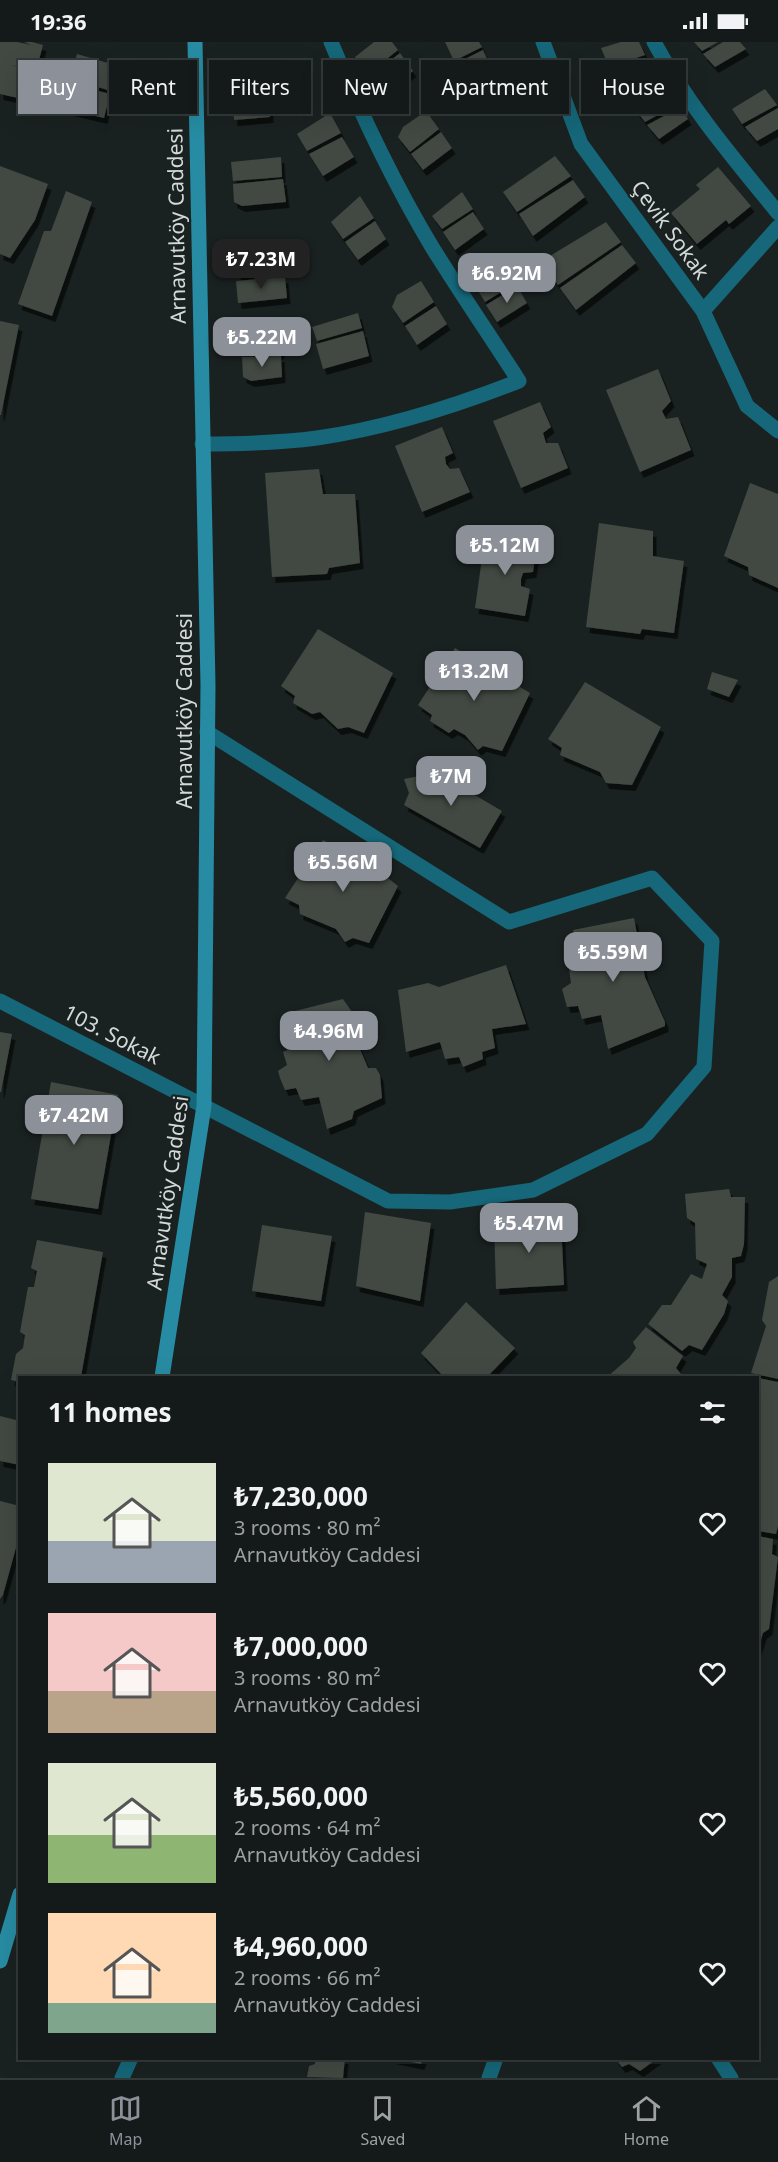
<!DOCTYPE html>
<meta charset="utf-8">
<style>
body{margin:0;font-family:"Noto Sans",sans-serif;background:#212726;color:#f1f3f6;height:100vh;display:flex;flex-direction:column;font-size:22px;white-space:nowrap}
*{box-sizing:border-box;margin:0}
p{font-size:20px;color:#9da1a2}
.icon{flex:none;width:33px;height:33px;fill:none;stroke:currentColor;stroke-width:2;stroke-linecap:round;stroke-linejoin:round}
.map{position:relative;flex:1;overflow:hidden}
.panel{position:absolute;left:18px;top:1334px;width:741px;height:684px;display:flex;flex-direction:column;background:#141a19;border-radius:0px;box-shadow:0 6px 24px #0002,0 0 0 2px #333838}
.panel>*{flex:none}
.banner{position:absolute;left:18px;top:18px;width:742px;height:54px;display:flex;gap:12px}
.price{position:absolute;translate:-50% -51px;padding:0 14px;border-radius:12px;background:#8c9099;color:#fff;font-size:20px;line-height:39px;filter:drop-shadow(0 2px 3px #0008)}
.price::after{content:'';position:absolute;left:50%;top:36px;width:18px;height:14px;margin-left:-9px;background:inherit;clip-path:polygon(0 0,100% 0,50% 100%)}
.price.active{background:#222;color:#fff}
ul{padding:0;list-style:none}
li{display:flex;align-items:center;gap:18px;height:150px;padding:0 30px}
li span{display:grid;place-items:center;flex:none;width:168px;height:120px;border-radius:0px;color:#555}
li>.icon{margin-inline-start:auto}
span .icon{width:72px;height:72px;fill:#fffc;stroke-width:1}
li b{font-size:26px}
h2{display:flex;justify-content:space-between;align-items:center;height:72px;padding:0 30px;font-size:26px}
.tag{padding:0 21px;border-radius:0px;background:#141a19;box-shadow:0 6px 24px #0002,0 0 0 2px #333838;font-size:21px;line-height:54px}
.tag.active{background:#8c9099;color:#fff}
.status{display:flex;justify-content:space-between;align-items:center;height:42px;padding:0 30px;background:#141a19;direction:ltr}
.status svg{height:16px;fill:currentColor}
.tabs{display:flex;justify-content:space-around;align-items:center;height:84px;border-top:2px solid #333838;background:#141a19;font-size:16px;color:#9da1a2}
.tabs a{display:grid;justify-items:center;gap:3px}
.tabs .active{color:#8c9099}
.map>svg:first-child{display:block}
</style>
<div class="status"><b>19:36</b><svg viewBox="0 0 49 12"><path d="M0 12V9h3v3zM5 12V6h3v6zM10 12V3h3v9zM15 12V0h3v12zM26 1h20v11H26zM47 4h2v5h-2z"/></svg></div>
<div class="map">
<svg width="778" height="2036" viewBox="0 0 778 2036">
<defs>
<filter id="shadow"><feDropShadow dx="3.5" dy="6" stdDeviation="0" flood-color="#0009"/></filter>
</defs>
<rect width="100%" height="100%" fill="#1a2221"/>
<g fill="#424843" filter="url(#shadow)">
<polygon points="0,0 17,0 31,3 24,0 32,0 43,3 36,29 12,23 34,31 27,58 0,52"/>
<polygon points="374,0 392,0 398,8 368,32 355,15"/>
<polygon points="445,0 479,0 482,5 454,19"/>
<polygon points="621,0 639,0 645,13 609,25 601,6"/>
<polygon points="694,0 718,0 702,9"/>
<polygon points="723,0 740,0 746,7 715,25 703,12"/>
<polygon points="483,8 493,31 466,45 455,22"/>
<polygon points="400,11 413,29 389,47 378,47 369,35"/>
<polygon points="77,12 118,24 111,49 70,37"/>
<polygon points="268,24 269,44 233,50 230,33 238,25"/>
<polygon points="69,41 110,52 104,76 62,66"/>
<polygon points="668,45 678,62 645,80 634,66"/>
<polygon points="765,47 777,63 742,82 732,67"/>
<polygon points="269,49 270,75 234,78 232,53"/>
<polygon points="681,65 688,77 659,97 647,83"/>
<polygon points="778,66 778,87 757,99 745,85"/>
<polygon points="426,69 439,87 410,110 398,95 403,85"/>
<polygon points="330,71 341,91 307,109 297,92"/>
<polygon points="441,90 452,106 423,128 411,112"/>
<polygon points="342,95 354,115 323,134 309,112"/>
<polygon points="555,114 571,134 517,170 503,150"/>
<polygon points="281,115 282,135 233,139 231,120"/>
<polygon points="0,124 48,142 35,178 10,216 0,212"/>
<polygon points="718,125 751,164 729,182 726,178 697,202 671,171 700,147 696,143"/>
<polygon points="283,137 286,160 242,164 234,160 233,142"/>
<polygon points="573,138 585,155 533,194 519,172"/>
<polygon points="66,149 92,160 52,274 18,262 44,189 51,189"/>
<polygon points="462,150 473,167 442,187 432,174"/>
<polygon points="360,154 374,176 343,197 331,180"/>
<polygon points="473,170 484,187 455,208 443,190"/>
<polygon points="375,179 386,197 358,218 345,200"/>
<polygon points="606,180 621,200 558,243 540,220"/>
<polygon points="622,203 636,221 576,268 560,246"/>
<polygon points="282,212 285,230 238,236 236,221 244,215"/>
<polygon points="506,222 516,241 485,260 477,247 481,237"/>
<polygon points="285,235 287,256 238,261 236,239"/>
<polygon points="421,239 434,260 403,281 392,265 397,253"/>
<polygon points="517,244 527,261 497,280 486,263"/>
<polygon points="436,264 447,282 417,303 405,284"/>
<polygon points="358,271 362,286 317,299 312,285"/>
<polygon points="0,279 19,283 1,373 0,373"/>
<polygon points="282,287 282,307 280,312 242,312 241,295 250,288"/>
<polygon points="363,289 369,314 323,327 316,302"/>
<polygon points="281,314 282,335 251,339 243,335 242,315"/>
<polygon points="658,327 671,359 662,369 666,377 678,375 691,408 640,430 606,348"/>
<polygon points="540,360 551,385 543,391 546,401 558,401 568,426 521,446 493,379"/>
<polygon points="442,385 453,411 445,415 446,422 450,427 459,426 470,450 422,470 395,404"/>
<polygon points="319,427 323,452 355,452 360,521 329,526 327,532 272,535 265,431"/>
<polygon points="750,441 778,452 778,546 749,533 748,525 724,514"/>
<polygon points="599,481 653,489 653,514 684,519 674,591 642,587 640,592 586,585"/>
<polygon points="485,495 537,502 533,530 523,531 521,537 521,544 530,547 525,574 475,566"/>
<polygon points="318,587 393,631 364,691 348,685 338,687 320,670 312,672 293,661 295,654 281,644"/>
<polygon points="455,606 530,651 502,709 483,704 478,708 465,693 454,687 449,691 430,679 432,673 418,663"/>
<polygon points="712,630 738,638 729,655 707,647"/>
<polygon points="585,640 661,685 632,743 606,741 600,730 560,713 562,706 548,697"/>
<polygon points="427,725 502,769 480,806 404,763 409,751 404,737 419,734"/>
<polygon points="323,798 369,821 398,844 369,901 353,896 345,900 336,887 300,872 299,863 285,856"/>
<polygon points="634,876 645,935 665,980 665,984 608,1007 601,973 582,977 578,964 567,965 562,947 571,941 569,927 585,921 573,888"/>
<polygon points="506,923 526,982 492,987 495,1006 482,1010 483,1017 463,1025 459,1015 445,1017 440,1000 406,1010 398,948 428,941 439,945"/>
<polygon points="343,957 359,980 352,988 368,1026 376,1026 380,1033 382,1056 354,1069 352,1077 327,1087 319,1055 301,1058 296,1046 285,1048 280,1036 278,1029 287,1023 283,1010 298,1003 283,972"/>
<polygon points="0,990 12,992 1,1050 0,1050"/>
<polygon points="51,1040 118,1053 98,1167 31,1157"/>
<polygon points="729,1147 731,1155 745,1155 744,1202 741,1214 732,1216 732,1235 722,1253 728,1259 724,1272 702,1308 689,1303 682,1309 648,1282 662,1263 671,1263 691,1232 702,1237 707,1222 696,1217 695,1181 687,1176 685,1152"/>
<polygon points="365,1170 431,1181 420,1259 356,1244"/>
<polygon points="561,1178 564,1243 496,1247 494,1181"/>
<polygon points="262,1183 332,1194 321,1259 252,1249"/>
<polygon points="37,1198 103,1210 81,1335 20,1335 20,1340 11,1338 16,1312 23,1306 25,1293 20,1290 28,1245 34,1245 37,1229 31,1226"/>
<polygon points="778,1234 778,1337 751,1331 766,1284 762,1278 769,1240"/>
<polygon points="466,1260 515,1306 487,1335 444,1335 421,1311"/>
<polygon points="646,1285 683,1314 676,1326 681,1332 679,1335 607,1335 629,1316 636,1306 633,1300"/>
<polygon points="758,1336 778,1340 778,1484 776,1492 758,1489"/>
<polygon points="0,1374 20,1379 20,1423 0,1419"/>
<polygon points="0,1459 20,1464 20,1491 3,1553 0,1557"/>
<polygon points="758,1494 773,1497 772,1512 778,1515 769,1587 763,1591 758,1608"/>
<polygon points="315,2016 345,2016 343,2036 307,2035 309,2024 315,2022"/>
<polygon points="392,2016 423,2016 421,2022"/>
<polygon points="615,2016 658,2016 640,2029 629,2022 622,2025"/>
</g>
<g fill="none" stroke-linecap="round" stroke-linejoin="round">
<path stroke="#156779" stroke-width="15" d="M 202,402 C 240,402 279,401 317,396 C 387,386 453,365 519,339 C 490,294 460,250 432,205 C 393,140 360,70 331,0"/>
<g stroke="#156779" stroke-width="15">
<polyline points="543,0 581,102 703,269 747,364 778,389"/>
<path d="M 654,0 C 687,62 734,117 778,171"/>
<polyline points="703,269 778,185"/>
<polyline points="0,959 388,1159 450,1160 533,1148 647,1092 704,1025 712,899 652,836 509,880 207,690"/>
<polyline points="718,2016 731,2036"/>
<polyline points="122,2036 131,2016"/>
<polyline points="489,2036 496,2016"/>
</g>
<g stroke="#278ca3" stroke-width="15">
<polyline points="162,1335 204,1064 208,643 195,0"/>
<polyline points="0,1919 20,1852"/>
</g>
</g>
<g text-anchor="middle" stroke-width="4.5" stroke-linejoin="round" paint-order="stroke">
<g font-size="21" fill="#d4d9d8" stroke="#1a2221">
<text transform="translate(177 184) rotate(-91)" y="7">Arnavutköy Caddesi</text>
<text transform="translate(670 188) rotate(54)" y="7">Çevik Sokak</text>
<text transform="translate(185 669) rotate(-90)" y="7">Arnavutköy Caddesi</text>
<text transform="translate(112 993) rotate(27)" y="7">103. Sokak</text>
<text transform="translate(168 1151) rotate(-82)" y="7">Arnavutköy Caddesi</text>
</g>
</g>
</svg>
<b class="price active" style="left:261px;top:248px">₺7.23M</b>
<b class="price" style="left:507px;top:262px">₺6.92M</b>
<b class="price" style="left:262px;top:326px">₺5.22M</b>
<b class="price" style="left:505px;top:534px">₺5.12M</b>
<b class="price" style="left:474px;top:660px">₺13.2M</b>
<b class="price" style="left:451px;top:765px">₺7M</b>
<b class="price" style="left:343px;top:851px">₺5.56M</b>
<b class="price" style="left:613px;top:941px">₺5.59M</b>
<b class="price" style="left:329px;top:1020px">₺4.96M</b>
<b class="price" style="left:74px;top:1104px">₺7.42M</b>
<b class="price" style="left:529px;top:1212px">₺5.47M</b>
<div class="banner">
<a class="tag active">Buy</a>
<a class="tag">Rent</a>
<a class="tag">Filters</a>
<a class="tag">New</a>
<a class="tag">Apartment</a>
<a class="tag">House</a>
</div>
<section class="panel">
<h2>11 homes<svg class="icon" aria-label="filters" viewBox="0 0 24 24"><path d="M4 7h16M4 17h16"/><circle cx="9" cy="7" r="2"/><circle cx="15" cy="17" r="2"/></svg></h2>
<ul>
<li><span style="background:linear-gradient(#dfe7d0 65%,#9aa5b1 0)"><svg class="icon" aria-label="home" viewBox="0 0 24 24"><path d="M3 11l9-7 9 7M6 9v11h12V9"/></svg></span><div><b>₺7,230,000</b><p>3 rooms · 80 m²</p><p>Arnavutköy Caddesi</p></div><svg class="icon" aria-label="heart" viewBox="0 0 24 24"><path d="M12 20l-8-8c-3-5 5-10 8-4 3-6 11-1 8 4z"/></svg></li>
<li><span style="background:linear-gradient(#f6c9c9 65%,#b9a48a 0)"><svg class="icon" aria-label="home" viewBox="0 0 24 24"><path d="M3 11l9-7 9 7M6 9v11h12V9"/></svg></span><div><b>₺7,000,000</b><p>3 rooms · 80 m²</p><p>Arnavutköy Caddesi</p></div><svg class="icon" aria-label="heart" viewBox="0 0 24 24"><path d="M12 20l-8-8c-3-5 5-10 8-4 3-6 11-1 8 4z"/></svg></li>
<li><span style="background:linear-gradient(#dfe7d0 60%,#8fb573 0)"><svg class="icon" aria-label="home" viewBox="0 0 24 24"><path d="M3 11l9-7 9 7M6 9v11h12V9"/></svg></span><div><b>₺5,560,000</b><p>2 rooms · 64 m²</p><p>Arnavutköy Caddesi</p></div><svg class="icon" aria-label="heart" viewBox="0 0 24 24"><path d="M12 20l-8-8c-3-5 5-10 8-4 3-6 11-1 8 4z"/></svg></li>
<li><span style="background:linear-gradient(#ffd9b3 75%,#7fa58c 0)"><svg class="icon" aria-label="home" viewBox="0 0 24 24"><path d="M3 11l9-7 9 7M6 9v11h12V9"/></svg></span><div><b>₺4,960,000</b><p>2 rooms · 66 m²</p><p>Arnavutköy Caddesi</p></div><svg class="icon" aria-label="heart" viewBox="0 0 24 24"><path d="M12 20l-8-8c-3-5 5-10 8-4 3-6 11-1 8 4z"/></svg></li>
</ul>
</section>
</div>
<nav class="tabs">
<a class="active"><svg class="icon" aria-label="map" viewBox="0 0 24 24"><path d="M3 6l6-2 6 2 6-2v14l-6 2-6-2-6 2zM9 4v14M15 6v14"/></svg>Map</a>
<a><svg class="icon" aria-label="saved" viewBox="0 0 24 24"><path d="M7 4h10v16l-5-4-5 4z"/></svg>Saved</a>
<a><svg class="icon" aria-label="home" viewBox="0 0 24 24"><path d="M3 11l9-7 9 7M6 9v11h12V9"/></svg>Home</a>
</nav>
